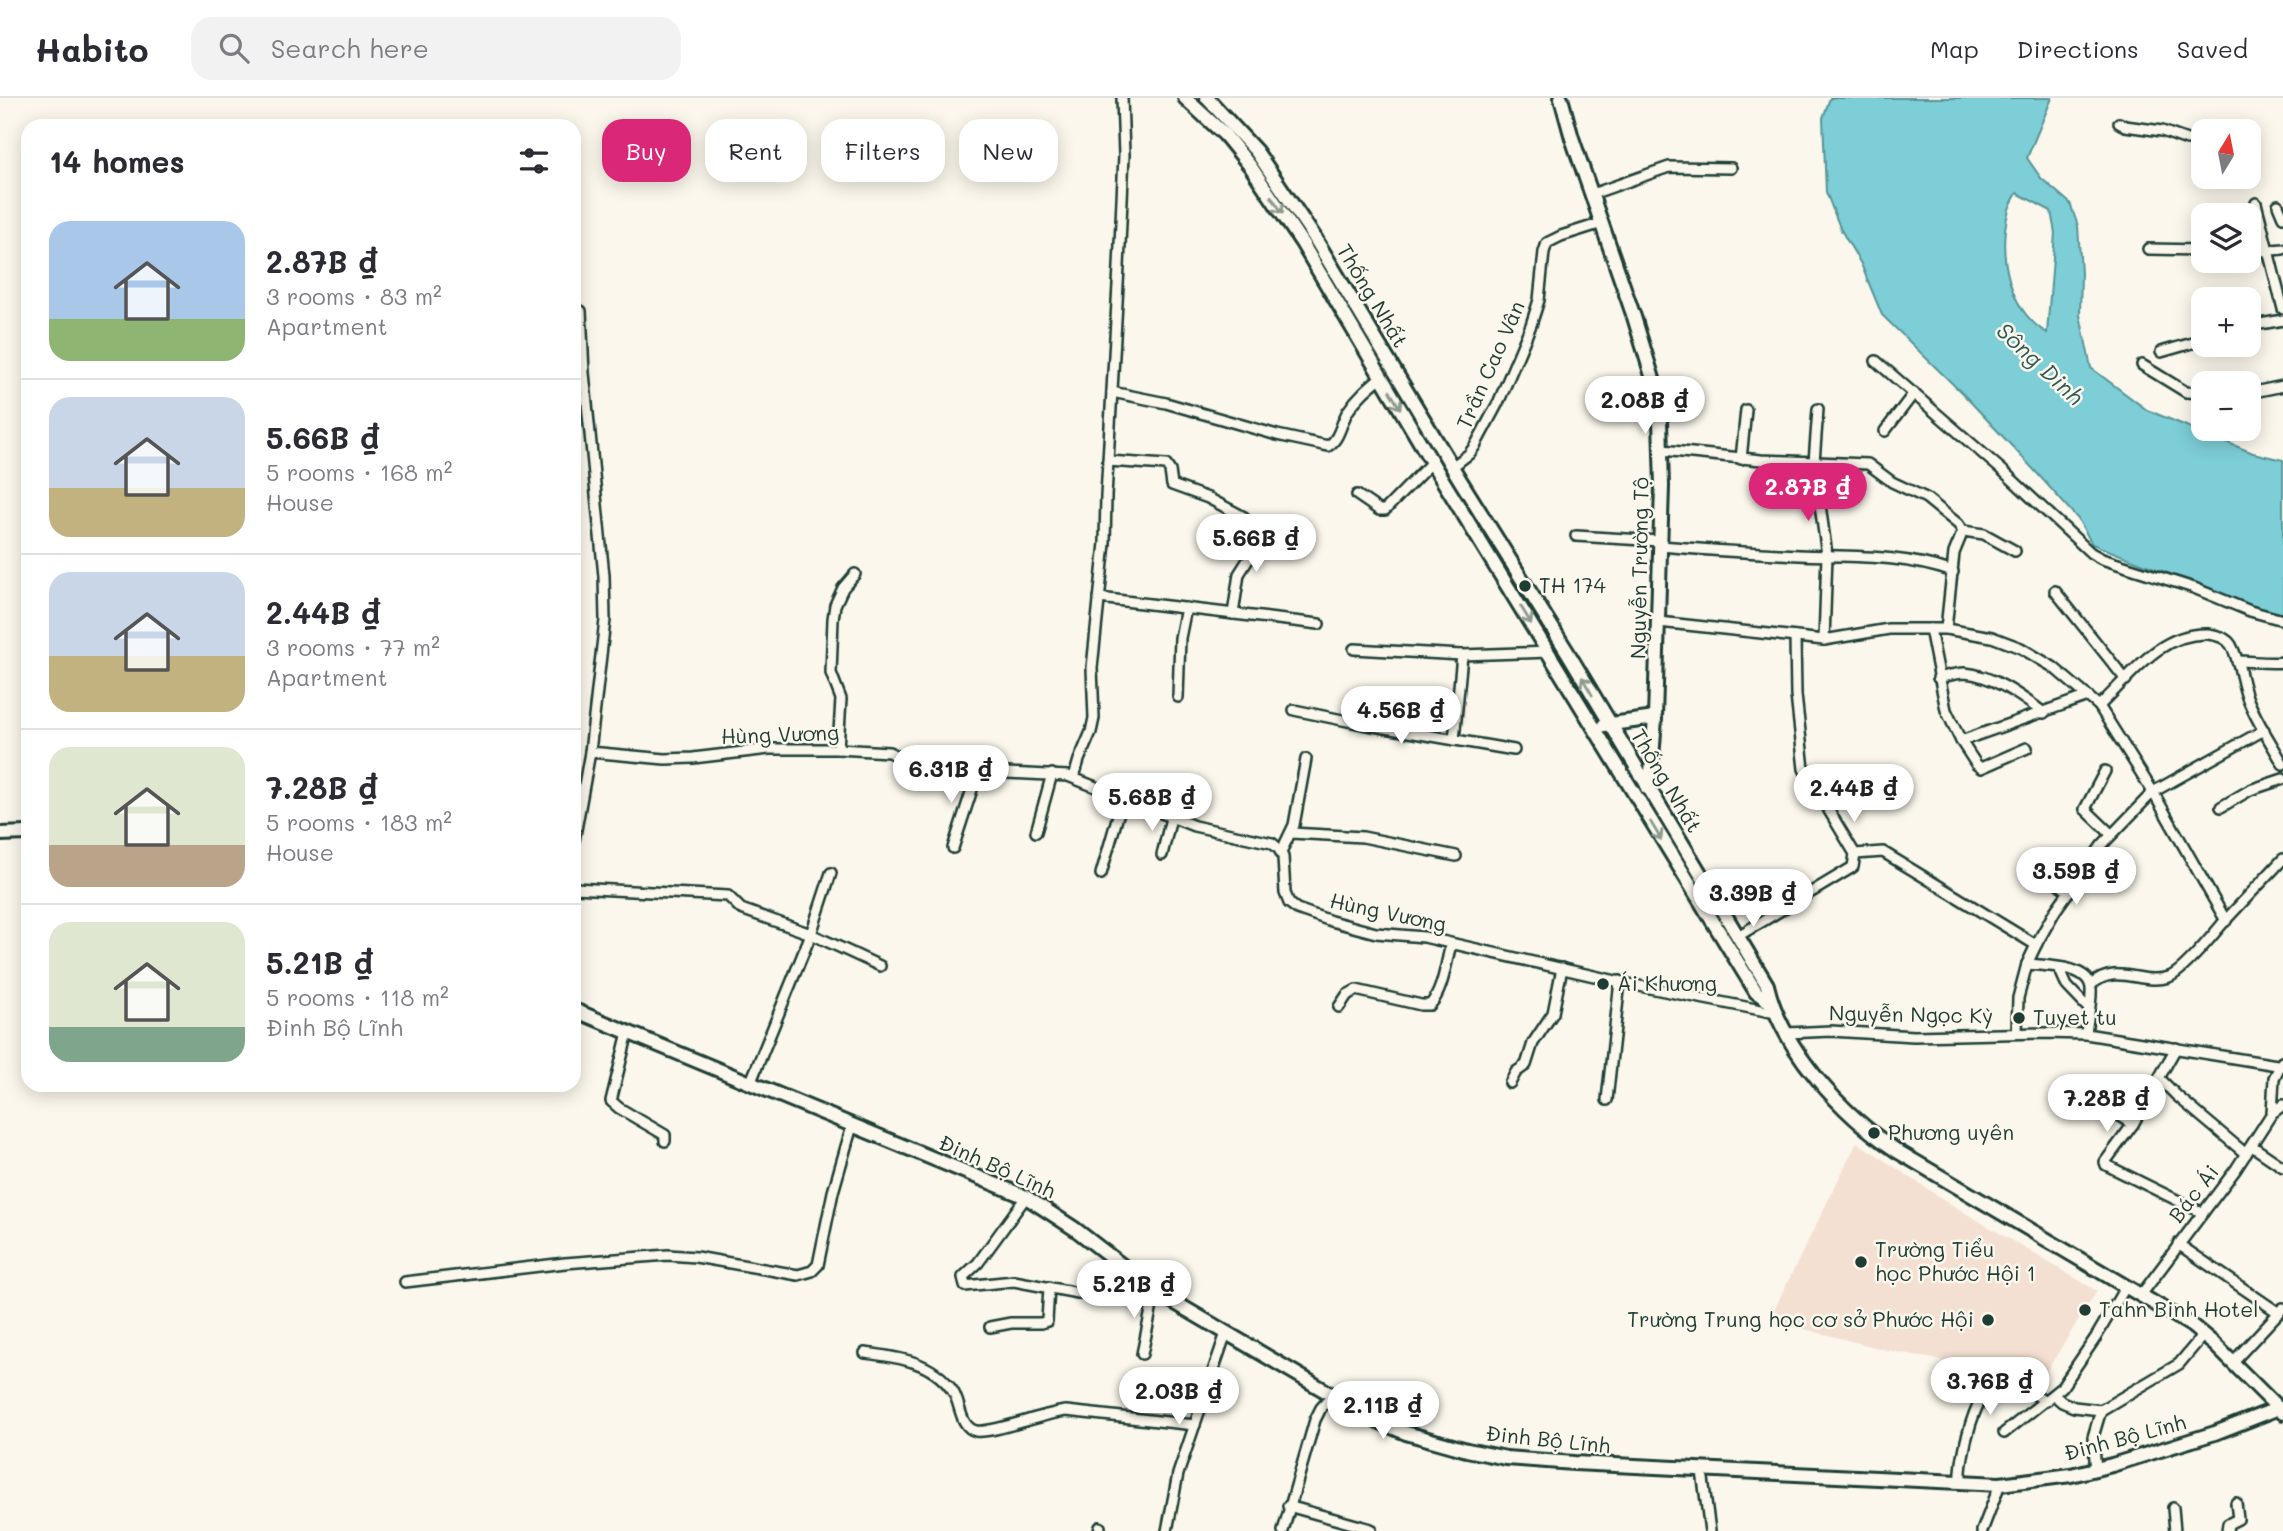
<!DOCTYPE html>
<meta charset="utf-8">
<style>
body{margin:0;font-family:Mali,sans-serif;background:#f2f2f3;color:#2b2b33;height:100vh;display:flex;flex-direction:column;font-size:26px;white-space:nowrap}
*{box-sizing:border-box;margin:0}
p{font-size:23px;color:#7c7c81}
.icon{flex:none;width:38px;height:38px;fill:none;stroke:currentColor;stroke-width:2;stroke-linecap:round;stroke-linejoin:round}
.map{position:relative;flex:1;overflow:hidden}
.details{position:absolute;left:21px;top:21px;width:560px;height:973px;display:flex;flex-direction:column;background:#fff;border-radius:21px;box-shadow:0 4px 18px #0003}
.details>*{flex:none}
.hud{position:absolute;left:602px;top:21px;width:665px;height:63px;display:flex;gap:14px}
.needle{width:46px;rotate:10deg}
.controls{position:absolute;left:2191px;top:21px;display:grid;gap:14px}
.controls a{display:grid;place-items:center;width:70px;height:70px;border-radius:14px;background:#fff;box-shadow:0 4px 18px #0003;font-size:35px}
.price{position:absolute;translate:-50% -60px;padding:0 16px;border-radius:24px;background:#fff;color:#222;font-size:23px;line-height:46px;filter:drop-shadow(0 2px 4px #0008)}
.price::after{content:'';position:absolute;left:50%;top:42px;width:21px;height:16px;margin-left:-10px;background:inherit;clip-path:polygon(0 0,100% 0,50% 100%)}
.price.current{background:#db2777;color:#fff}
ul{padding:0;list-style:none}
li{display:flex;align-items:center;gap:21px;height:175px;padding:0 28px}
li+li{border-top:2px solid #e1e1e2}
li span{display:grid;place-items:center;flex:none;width:196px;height:140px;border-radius:21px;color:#555}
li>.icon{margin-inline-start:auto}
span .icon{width:84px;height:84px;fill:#fffc;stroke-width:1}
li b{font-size:30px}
h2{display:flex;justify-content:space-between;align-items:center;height:84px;padding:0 28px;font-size:30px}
.chip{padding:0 24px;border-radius:21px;background:#fff;box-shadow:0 4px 18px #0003;font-size:24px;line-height:63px}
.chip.current{background:#db2777;color:#fff}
header{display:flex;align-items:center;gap:42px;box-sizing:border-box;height:98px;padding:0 35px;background:#fff;border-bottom:2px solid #e1e1e2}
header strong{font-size:33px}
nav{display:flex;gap:38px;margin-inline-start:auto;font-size:24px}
.search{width:490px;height:63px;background:#f2f2f3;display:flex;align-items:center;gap:18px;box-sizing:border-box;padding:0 24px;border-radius:21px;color:#7c7c81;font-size:26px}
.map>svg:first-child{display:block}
</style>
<header>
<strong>Habito</strong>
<div class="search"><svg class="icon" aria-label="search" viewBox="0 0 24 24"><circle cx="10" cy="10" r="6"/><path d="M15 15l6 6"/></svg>Search here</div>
<nav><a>Map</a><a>Directions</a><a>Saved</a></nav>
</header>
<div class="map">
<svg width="2283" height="1433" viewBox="0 0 2283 1433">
<rect width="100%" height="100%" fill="#fbf7ec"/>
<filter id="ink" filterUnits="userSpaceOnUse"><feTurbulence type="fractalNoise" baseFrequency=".0143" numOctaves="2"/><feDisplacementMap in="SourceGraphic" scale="14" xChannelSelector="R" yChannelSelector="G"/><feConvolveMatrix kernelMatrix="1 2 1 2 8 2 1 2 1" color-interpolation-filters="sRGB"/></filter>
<g filter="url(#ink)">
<polygon fill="#f3e0d2" points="1857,1044 1952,1107 2097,1193 2041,1282 1882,1251 1769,1222"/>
<path fill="#7dced7" stroke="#579496" stroke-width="2" fill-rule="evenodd" d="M 1830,0 L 2052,0 L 2027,60 L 2041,80 L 2070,105 L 2078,128 L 2081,175 L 2080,217 L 2091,270 L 2147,312 L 2253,355 L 2283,362 L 2283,516 L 2266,513 L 2092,446 L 2078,421 L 2036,374 L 1965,298 L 1882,217 L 1861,166 L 1841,132 L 1826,94 L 1823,20 ZM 2017,95 L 2051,113 L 2055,135 L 2047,235 C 2008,212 1998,156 2008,115 C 2009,108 2014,101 2017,95 Z"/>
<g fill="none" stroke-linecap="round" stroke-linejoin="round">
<defs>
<g id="street">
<polyline points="2119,25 2125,28 2162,33 2187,42"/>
<polyline points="1592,96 1669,69 1731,70"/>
<polyline points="2256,105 2283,211"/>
<polyline points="2278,107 2283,119"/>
<polyline points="2148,151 2203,152"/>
<polyline points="2249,154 2283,151"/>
<polyline points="2249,228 2283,222"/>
<polyline points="2161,254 2203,242"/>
<polyline points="1876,263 2003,373 2091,455 2102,461 2194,490 2250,513 2283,522"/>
<polyline points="2142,267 2186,294 2203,295"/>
<path d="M 1112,294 L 1166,305 L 1277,337 L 1328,348 C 1340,341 1341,324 1348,313 C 1357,299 1369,289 1381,279"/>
<polyline points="2249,295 2283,288"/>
<polyline points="1818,311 1814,364 1827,457 1824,542"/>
<polyline points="1885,333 1914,295"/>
<polyline points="1662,352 1761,362 1868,366 1892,384 1926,400 1958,426 1963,433 1984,436 2015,453"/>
<polyline points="1741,361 1746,312"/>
<polyline points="1108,363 1166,367 1170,373 1172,387 1208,400 1244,419"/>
<polyline points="1452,369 1469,356 1475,348 1499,303 1531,227 1539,202 1544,154 1547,145 1561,138 1602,125"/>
<polyline points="1357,397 1379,412 1385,412 1432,364"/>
<polyline points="1576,438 1660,443"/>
<path d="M 1660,448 C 1706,452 1753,455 1799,457 C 1851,459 1903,456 1953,474"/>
<polyline points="2055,493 2126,582"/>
<polyline points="1099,500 1319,526"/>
<polyline points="1233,516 1239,476 1267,432"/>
<polyline points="1659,524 1824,542 1889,531 1946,531 1992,539 2021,550 2053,569 2099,608 2153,694 2226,823"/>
<polyline points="1930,531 1946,612 1961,643 2088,598"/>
<polyline points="1946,531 1954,455 1963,433"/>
<polyline points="1354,551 1462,557 1549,554"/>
<path d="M 2237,563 C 2253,563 2268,566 2283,564"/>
<path d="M 1938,580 C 1947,578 1956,575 1965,575 C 1993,577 2022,599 2044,615"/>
<polyline points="1178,599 1180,540 1186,510"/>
<path d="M 2099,608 C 2131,578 2159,534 2208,536 C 2217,537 2226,539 2231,547 C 2240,563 2241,583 2247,599 C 2256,623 2271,644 2283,666"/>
<polyline points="1294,612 1362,626 1514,652"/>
<polyline points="1454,642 1462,557"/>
<polyline points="1961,643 1976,666 1981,670 2027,650"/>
<polyline points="838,651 841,601 831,575 833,521 835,507 843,490 855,476"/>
<polyline points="590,654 665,661 693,660 769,651 838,651 889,654 910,665 988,674 1068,678 1194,728 1272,745 1279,751 1283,759 1285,795 1289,805 1297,811 1331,823 1376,835 1424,839 1629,886 1776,915"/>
<polyline points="2105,673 2085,711 2111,736"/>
<polyline points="1074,679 1079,662 1091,634 1094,620 1092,570 1105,445 1106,398 1119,169 1124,57 1122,0"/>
<polyline points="2221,709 2250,692 2283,681"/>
<polyline points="1036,734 1052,676"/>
<polyline points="1291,735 1363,739 1456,758"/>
<polyline points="574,743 590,654 605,522 604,478 584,275 581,213"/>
<polyline points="953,750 978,673"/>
<polyline points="1281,754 1294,727 1306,661"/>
<polyline points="1855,756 1883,754 2036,847"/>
<polyline points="1162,757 1171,720"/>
<polyline points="2033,765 2069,794"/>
<polyline points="1101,776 1123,700"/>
<polyline points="574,790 728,798 741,811 811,836 831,775"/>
<polyline points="1738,838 1853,769 1855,756 1804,671 1796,597 1795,539"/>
<path d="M 2027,866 C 2045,868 2090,867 2091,891 C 2092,905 2087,922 2086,936"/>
<polyline points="2059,870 2067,888 2089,911"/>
<path d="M 2091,887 C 2117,864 2141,888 2169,879 C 2183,874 2213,837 2223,825 C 2243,803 2263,783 2283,761"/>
<path d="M 1339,909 L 1347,897 L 1356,892 L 1421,907 L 1430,907 C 1443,893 1446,865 1451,846"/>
<polyline points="628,934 611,1003 619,1010 665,1037 665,1043"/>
<polyline points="1787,935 1831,933 1914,938 2045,935 2086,936 2283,968"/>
<polyline points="2017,935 2018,900 2027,866 2036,847 2055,813 2102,747 2153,694 2264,632"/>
<polyline points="2176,950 2133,1026 2105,1064 2106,1067 2203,1115"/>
<polyline points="2160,981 2177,998 2246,1056"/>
<polyline points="1510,985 1516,974 1526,967 1533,945 1553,915 1562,870"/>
<polyline points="750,986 811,836 880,868"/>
<polyline points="2075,990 2133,1026"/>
<polyline points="1607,1002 1620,883"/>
<polyline points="2272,1015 2274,980 2282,964"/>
<polyline points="2252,1048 2283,1069"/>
<polyline points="1026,1099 978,1165 963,1179 965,1188 1014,1183 1078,1195 1100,1196 1116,1191 1135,1178"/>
<polyline points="2178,1146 2279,1215"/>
<polyline points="405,1184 565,1165 668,1157 696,1159 798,1177 812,1173 818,1167 833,1094 852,1028"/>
<polyline points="2141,1197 2236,1071 2272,1015 2283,1007"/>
<polyline points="990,1229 1011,1225 1041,1225 1047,1223 1049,1189"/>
<path d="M 865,1255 C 897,1259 932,1263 952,1292 C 961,1304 959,1329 976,1333 C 992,1336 1044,1315 1066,1313 L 1195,1327"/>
<polyline points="1142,1256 1155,1193"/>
<polyline points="2232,1265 2283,1210"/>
<polyline points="2054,1297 2062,1304 2074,1309 2101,1312 2179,1266 2204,1236"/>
<polyline points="2004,1335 2062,1289 2096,1239 2126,1188"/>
<polyline points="2096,1372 2093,1339 2101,1312"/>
<polyline points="1702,1373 1710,1433"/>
<path d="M 1961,1384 C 1959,1363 1975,1284 2002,1283 C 2017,1282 2033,1296 2046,1303"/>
<polyline points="1288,1408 1371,1431"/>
<polyline points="2173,1410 2175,1433"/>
<polyline points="1099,1433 1100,1429"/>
<polyline points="1167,1433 1178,1376 1226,1235"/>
<polyline points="1283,1433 1315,1322 1321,1310 1332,1298"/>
<polyline points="1982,1433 2000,1386"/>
<polyline points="2227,1433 2228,1426 2238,1421 2236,1405"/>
</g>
<g id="secondary">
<polyline points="1185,0 1225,37 1251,69 1302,145 1440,378 1756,894 1771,905"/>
<path d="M 1207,0 L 1256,53 L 1313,137 L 1460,382 L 1568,555 L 1767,887 C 1782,952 1843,1017 1897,1053 L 2191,1227 L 2214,1246 L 2283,1315"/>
<polyline points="1561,0 1572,40 1634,219 1653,281 1660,323 1662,388 1655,620 1651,675 1647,690"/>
<polyline points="1604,627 1655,620"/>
<polyline points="0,736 28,735"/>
<polyline points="574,912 1026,1099 1075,1131 1155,1193 1375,1322 1406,1335 1467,1352 1506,1360 1574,1365 2000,1386 2071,1377 2112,1367 2215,1335 2279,1310"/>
</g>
</defs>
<use href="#street" stroke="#1f3d34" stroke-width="14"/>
<use href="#secondary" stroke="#1f3d34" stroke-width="18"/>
<use href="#street" stroke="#fbf7ec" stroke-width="9"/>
<use href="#secondary" stroke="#fbf7ec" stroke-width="12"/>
</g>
<defs><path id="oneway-shaft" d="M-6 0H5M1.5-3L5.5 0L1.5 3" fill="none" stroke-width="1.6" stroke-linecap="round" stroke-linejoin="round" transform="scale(1.75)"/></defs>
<g stroke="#8d9a90">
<use href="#oneway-shaft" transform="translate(1277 107) rotate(56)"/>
<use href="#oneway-shaft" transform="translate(1395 302) rotate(59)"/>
<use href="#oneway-shaft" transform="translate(1526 517) rotate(59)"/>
<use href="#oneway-shaft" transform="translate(1587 588) rotate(-120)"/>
<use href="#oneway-shaft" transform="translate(1656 733) rotate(59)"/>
</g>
</g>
<g fill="#1f3d34" stroke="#fbf7ec" stroke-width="2.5">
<circle cx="1525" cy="488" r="7"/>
<circle cx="1603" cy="886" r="7"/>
<circle cx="2019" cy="920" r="7"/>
<circle cx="1874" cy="1035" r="7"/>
<circle cx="1861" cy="1164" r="7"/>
<circle cx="2085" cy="1212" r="7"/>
<circle cx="1988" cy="1222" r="7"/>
</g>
<g text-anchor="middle" stroke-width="5" stroke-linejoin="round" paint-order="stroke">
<g font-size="21" fill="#1f3d34" stroke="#fbf7ec">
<text transform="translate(1372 198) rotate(59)" y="7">Thống Nhất</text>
<text transform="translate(1491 267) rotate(-66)" y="7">Trần Cao Vân</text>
<text transform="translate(1640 470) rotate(-89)" y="7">Nguyễn Trường Tộ</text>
<text transform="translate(780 637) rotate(-2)" y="7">Hùng Vương</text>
<text transform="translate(1666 683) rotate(59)" y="7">Thống Nhất</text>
<text transform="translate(1388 815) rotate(12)" y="7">Hùng Vương</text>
<text transform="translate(1911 917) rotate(1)" y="7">Nguyễn Ngọc Kỳ</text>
<text transform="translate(997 1069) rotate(24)" y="7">Đinh Bộ Lĩnh</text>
<text transform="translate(2194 1096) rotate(-52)" y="7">Bác Ái</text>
<text transform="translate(2125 1340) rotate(-15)" y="7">Đinh Bộ Lĩnh</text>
<text transform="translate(1548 1342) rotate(6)" y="7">Đinh Bộ Lĩnh</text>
</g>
<g font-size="21" fill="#1f3d34" stroke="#fbf7ec" text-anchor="start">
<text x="1539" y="495">TH 174</text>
<text x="1617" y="893">Ái Khương</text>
<text x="2033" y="927">Tuyet tu</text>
<text x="1888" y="1042">Phương uyên</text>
<text x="1875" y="1159">Trường Tiểu<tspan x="1875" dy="24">học Phước Hội 1</tspan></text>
<text x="2099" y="1219">Tahn Binh Hotel</text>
<text x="1974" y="1229" text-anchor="end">Trường Trung học cơ sở Phước Hội</text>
</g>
<g font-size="23" font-style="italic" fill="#325a55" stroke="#fbf7ec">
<text transform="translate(2040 266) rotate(43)" y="8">Sông Dinh</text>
</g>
</g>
</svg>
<div class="controls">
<a><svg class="needle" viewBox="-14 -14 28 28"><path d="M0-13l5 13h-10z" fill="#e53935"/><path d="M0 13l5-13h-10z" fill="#7c7c81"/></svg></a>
<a><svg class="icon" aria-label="layers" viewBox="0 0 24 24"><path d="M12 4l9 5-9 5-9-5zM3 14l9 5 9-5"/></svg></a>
<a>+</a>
<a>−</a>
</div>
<b class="price" style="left:1645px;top:338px">2.08B ₫</b>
<b class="price current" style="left:1808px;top:425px">2.87B ₫</b>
<b class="price" style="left:1256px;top:476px">5.66B ₫</b>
<b class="price" style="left:1401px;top:648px">4.56B ₫</b>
<b class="price" style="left:951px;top:707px">6.31B ₫</b>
<b class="price" style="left:1854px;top:726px">2.44B ₫</b>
<b class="price" style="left:1152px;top:735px">5.68B ₫</b>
<b class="price" style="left:2076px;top:809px">3.59B ₫</b>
<b class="price" style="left:1753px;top:831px">3.39B ₫</b>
<b class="price" style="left:2107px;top:1036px">7.28B ₫</b>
<b class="price" style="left:1134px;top:1222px">5.21B ₫</b>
<b class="price" style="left:1990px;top:1319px">3.76B ₫</b>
<b class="price" style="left:1179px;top:1329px">2.03B ₫</b>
<b class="price" style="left:1383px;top:1343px">2.11B ₫</b>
<div class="hud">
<a class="chip current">Buy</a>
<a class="chip">Rent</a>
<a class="chip">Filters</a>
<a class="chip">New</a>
</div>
<section class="details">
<h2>14 homes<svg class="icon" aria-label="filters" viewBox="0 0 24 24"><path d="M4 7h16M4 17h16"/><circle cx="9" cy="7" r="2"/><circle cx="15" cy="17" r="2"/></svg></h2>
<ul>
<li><span style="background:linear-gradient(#a9c7e8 70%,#8fb573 0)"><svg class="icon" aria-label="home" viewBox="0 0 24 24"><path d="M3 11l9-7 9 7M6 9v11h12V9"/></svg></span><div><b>2.87B ₫</b><p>3 rooms · 83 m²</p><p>Apartment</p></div></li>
<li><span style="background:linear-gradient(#c9d6e8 65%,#c2b280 0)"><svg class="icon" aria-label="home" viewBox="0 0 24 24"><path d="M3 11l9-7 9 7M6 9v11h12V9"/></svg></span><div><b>5.66B ₫</b><p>5 rooms · 168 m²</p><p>House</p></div></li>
<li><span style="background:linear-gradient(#c9d6e8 60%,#c2b280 0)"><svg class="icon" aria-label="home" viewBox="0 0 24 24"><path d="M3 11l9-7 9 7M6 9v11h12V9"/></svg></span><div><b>2.44B ₫</b><p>3 rooms · 77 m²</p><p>Apartment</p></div></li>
<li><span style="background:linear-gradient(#dfe7d0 70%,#b9a48a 0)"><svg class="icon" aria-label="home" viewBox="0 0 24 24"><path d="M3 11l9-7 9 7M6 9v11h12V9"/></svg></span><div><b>7.28B ₫</b><p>5 rooms · 183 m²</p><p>House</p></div></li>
<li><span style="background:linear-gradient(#dfe7d0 75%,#7fa58c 0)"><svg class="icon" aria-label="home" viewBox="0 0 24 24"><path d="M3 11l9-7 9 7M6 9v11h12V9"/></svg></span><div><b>5.21B ₫</b><p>5 rooms · 118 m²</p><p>Đinh Bộ Lĩnh</p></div></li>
</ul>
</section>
</div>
